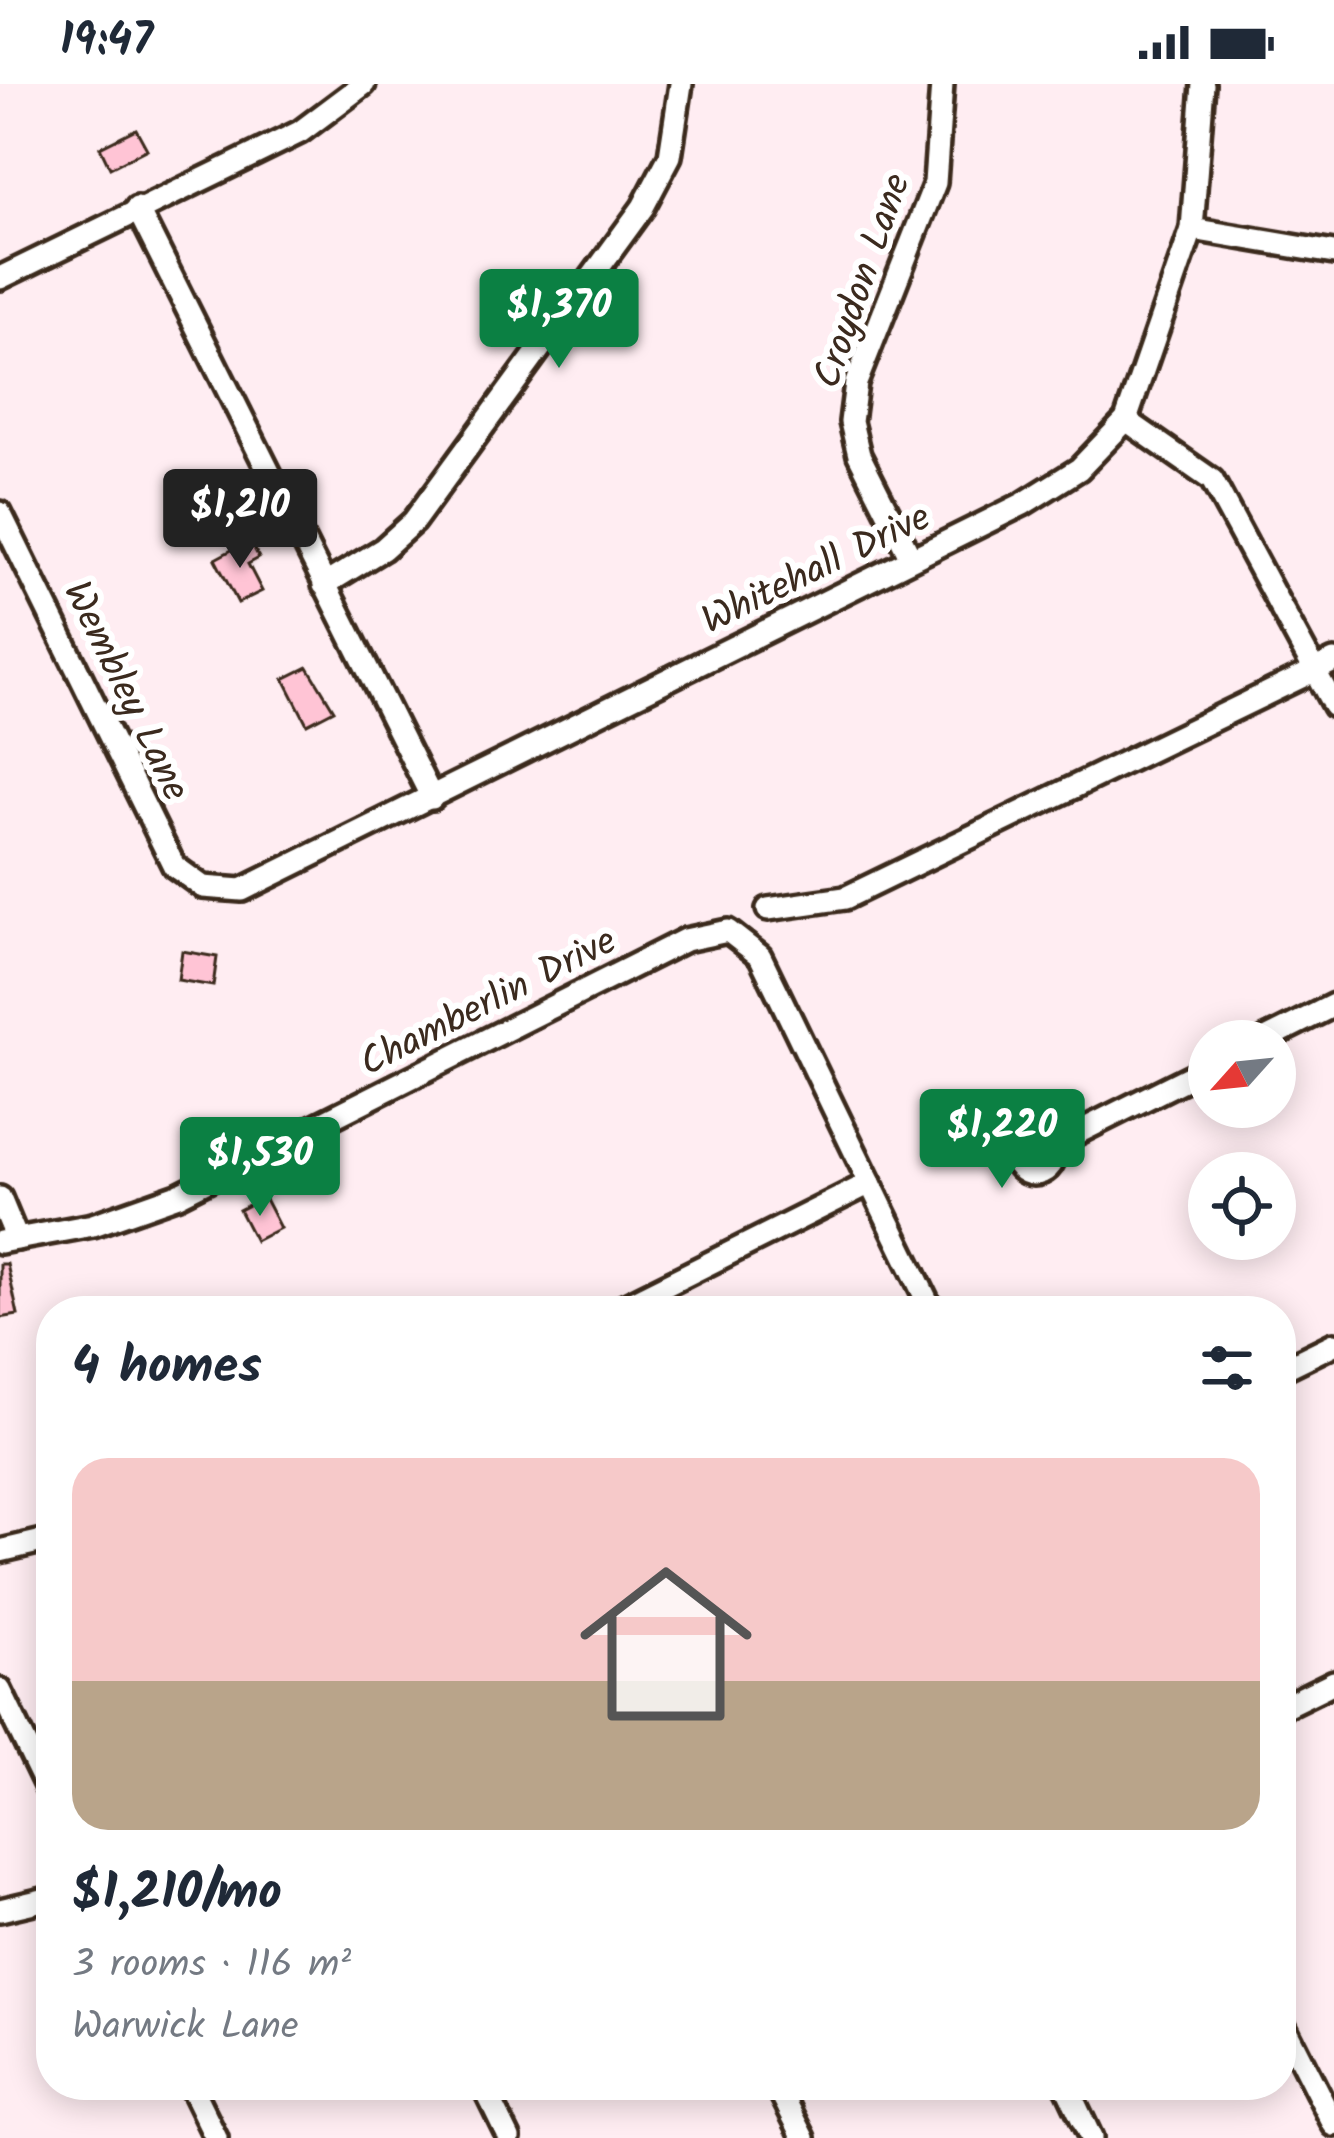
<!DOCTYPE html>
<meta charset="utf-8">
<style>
body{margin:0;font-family:Kalam,sans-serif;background:#f6f6f7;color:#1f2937;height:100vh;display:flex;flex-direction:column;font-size:45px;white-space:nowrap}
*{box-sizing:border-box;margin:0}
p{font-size:39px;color:#747a83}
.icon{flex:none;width:66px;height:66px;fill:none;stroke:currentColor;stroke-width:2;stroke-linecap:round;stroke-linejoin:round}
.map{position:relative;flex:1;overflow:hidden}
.panel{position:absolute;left:36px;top:1212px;width:1260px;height:804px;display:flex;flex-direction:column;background:#fff;border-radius:48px;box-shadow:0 6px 30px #0003}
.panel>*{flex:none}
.needle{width:78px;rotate:243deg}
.controls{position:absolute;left:1188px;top:936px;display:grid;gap:24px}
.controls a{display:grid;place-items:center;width:108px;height:108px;border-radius:50%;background:#fff;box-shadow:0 6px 30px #0003;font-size:60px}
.price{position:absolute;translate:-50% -102px;padding:0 27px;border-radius:12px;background:#0b8043;color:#fff;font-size:39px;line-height:78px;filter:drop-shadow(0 3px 6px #0008)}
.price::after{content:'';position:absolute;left:50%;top:72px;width:36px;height:27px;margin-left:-18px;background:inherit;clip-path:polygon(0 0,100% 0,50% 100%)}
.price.selected{background:#222;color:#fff}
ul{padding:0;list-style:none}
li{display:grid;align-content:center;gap:24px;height:636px;padding:0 36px}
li+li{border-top:3px solid #e0e1e3}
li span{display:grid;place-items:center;height:372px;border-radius:36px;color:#555}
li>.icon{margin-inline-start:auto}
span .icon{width:216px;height:216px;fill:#fffc;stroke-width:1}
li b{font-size:51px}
h2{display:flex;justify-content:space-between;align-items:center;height:144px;padding:0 36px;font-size:51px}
.status{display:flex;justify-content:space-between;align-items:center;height:84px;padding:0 60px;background:#fff;direction:ltr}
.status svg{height:33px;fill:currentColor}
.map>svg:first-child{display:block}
</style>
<div class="status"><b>19:47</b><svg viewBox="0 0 49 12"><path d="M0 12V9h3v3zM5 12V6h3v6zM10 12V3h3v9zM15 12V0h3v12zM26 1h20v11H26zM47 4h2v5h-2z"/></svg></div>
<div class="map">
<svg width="1334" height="2054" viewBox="0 0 1334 2054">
<rect width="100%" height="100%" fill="#ffedf2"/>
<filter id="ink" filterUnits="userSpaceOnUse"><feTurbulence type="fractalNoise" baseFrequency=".00833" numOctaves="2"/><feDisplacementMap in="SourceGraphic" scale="24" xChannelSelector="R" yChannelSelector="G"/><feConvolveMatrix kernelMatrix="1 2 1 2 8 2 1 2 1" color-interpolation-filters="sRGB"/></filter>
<g filter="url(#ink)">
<g fill="#ffc4d5" stroke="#3b2a1e" stroke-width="3">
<polygon points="136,45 147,65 110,84 100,63"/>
<polygon points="250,456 259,474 248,480 262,507 238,519 215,475"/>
<polygon points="308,583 334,626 307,640 284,595"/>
<polygon points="182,867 217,873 213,902 178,896"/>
<polygon points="264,1113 280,1144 255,1157 239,1126"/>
<polygon points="0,1180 7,1180 18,1231 0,1234"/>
</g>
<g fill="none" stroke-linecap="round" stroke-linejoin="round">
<defs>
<g id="street">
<polyline points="137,124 432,714"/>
<polyline points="1192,145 1334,169"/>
<polyline points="0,194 300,48 364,0"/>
<polyline points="1126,336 1212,396 1334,622"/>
<polyline points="0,429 174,782 203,803 242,806 1023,420 1079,385 1126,336 1192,145 1203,0"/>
<polyline points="911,474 859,371 851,338 856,299 935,99 942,0"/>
<polyline points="324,501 383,465 414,437 643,123 670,72 681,0"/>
<polyline points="768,825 845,814 1334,577"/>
<polyline points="1262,957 1334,921"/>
<circle cx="1034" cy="1070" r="20"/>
<polyline points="1053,1061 1209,983"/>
<polyline points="0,1114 17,1155"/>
<polyline points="0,1158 93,1141 178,1111 685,856 728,847 760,872 932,1227"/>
<polyline points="614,1227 870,1099"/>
<polyline points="1281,1286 1334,1260"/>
<polyline points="0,1467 51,1455"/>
<polyline points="0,1606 51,1712"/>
<polyline points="1281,1624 1334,1598"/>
<polyline points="0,1826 51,1814"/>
<polyline points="1281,1936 1334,2041"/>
<polyline points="190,2001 216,2054"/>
<polyline points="483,2001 509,2054"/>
<polyline points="777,2001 804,2054"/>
<polyline points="1066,2001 1091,2054"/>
</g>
</defs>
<use href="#street" stroke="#3b2a1e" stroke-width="30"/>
<use href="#street" stroke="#fff" stroke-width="21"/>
</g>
</g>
<g text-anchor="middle" stroke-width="12" stroke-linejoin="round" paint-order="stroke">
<g font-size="39" fill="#3b2a1e" stroke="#fff">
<text transform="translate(860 196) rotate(-71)" y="14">Croydon Lane</text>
<text transform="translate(815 483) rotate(-26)" y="14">Whitehall Drive</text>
<text transform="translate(128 606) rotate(64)" y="14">Wembley Lane</text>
<text transform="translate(487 916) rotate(-27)" y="14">Chamberlin Drive</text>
</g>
</g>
</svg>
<div class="controls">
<a><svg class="needle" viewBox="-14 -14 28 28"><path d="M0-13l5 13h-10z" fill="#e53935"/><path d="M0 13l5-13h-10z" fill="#747a83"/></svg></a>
<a><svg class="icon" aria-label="locate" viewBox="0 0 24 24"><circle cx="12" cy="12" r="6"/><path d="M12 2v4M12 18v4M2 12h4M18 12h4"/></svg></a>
</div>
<b class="price" style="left:559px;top:287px">$1,370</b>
<b class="price selected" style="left:240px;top:487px">$1,210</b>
<b class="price" style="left:1002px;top:1107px">$1,220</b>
<b class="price" style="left:260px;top:1135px">$1,530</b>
<section class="panel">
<h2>4 homes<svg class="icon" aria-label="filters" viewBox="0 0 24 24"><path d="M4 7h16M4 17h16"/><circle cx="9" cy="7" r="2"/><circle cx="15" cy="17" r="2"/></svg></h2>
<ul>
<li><span style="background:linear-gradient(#f6c9c9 60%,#b9a48a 0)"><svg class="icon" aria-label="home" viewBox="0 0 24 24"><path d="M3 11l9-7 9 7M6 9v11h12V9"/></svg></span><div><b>$1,210/mo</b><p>3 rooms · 116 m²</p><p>Warwick Lane</p></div></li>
</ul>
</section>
</div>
